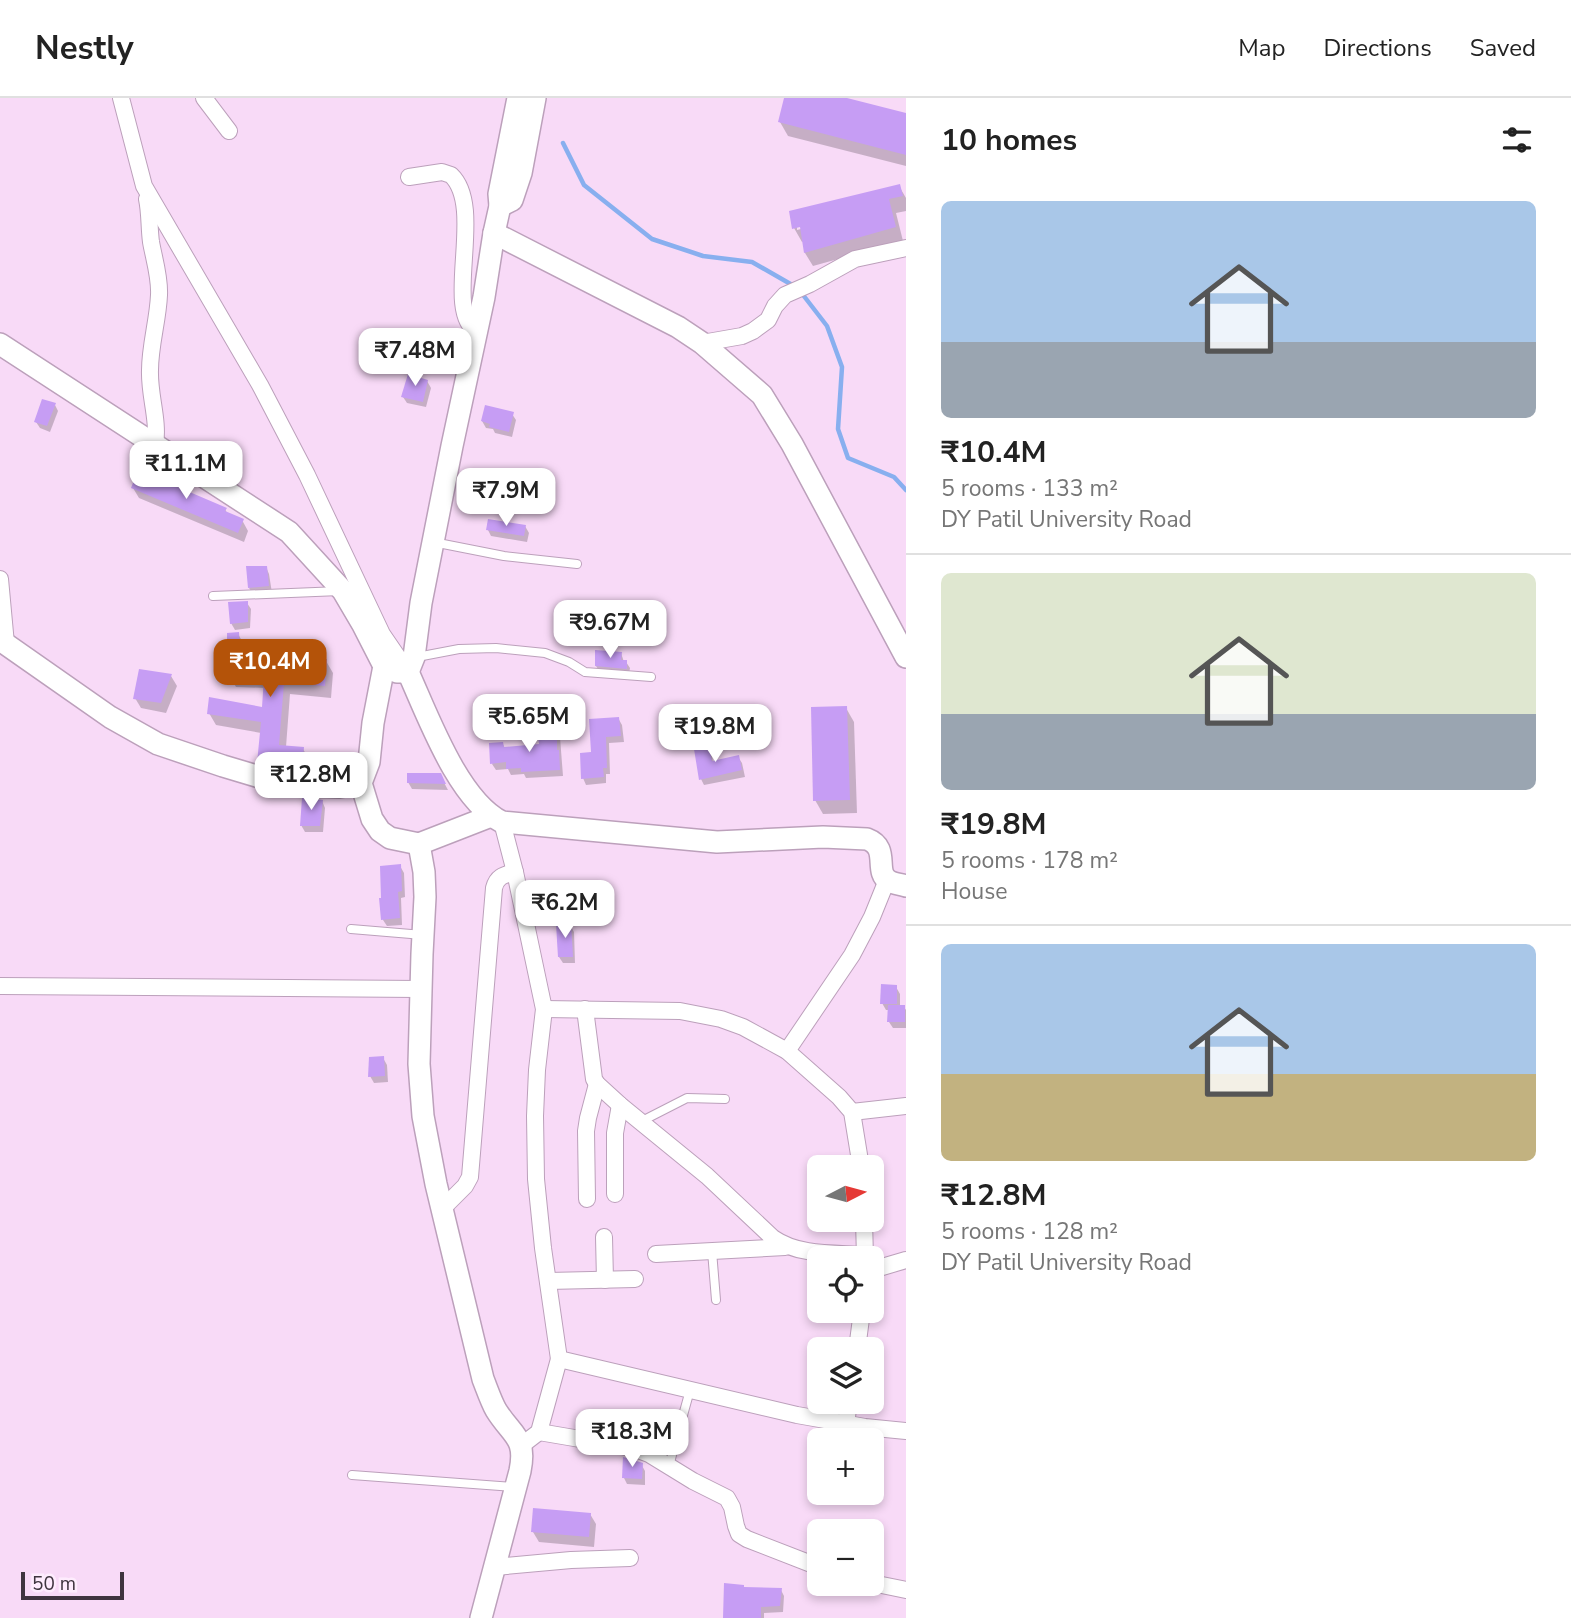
<!DOCTYPE html>
<meta charset="utf-8">
<style>
body{margin:0;font-family:"Nunito Sans",sans-serif;background:#f6f6f6;color:#222;height:100vh;display:flex;flex-direction:column;font-size:26px;white-space:nowrap}
*{box-sizing:border-box;margin:0}
p{font-size:23px;color:#767676}
.icon{flex:none;width:38px;height:38px;fill:none;stroke:currentColor;stroke-width:2;stroke-linecap:round;stroke-linejoin:round}
.map{position:relative;flex:1;overflow:hidden}
.side{display:flex;flex-direction:column;background:#fff;width:665px}
.side>*{flex:none}
.needle{width:46px;rotate:84deg}
.controls{position:absolute;left:807px;top:1057px;display:grid;gap:14px}
.controls a{display:grid;place-items:center;width:77px;height:77px;border-radius:10px;background:#fff;box-shadow:0 4px 10px #0003;font-size:35px}
.scale{position:absolute;left:21px;bottom:18px;width:103px;box-sizing:border-box;padding-left:7px;border:4px solid #3f343f;border-top:0;font-size:19px;line-height:24px;white-space:nowrap;color:#3f343f;-webkit-text-stroke:5px #feecfd;paint-order:stroke}
.price{position:absolute;translate:-50% -60px;padding:0 16px;border-radius:14px;background:#fff;color:#222;font-size:23px;line-height:46px;filter:drop-shadow(0 2px 4px #0008)}
.price::after{content:'';position:absolute;left:50%;top:42px;width:21px;height:16px;margin-left:-10px;background:inherit;clip-path:polygon(0 0,100% 0,50% 100%)}
.price.on{background:#b45309;color:#fff}
ul{padding:0;list-style:none}
li{display:grid;align-content:center;gap:14px;height:371px;padding:0 35px}
li+li{border-top:2px solid #e0e0e0}
li span{display:grid;place-items:center;height:217px;border-radius:10px;color:#555}
li>.icon{margin-inline-start:auto}
span .icon{width:126px;height:126px;fill:#fffc;stroke-width:1}
li b{font-size:30px}
h2{display:flex;justify-content:space-between;align-items:center;height:84px;padding:0 35px;font-size:30px}
header{display:flex;align-items:center;gap:42px;box-sizing:border-box;height:98px;padding:0 35px;background:#fff;border-bottom:2px solid #e0e0e0}
header strong{font-size:33px}
nav{display:flex;gap:38px;margin-inline-start:auto;font-size:24px}
main{display:flex;flex:1;min-height:0}
.map>svg:first-child{display:block}
</style>
<header>
<strong>Nestly</strong>
<nav><a>Map</a><a>Directions</a><a>Saved</a></nav>
</header>
<main>
<div class="map">
<svg width="906" height="1520" viewBox="0 0 906 1520">
<rect width="100%" height="100%" fill="#f8daf7"/>
<g fill="#0003" fill-rule="evenodd">
<polygon points="786,0 840,0 906,17 906,68 788,38 780,24"/>
<path d="M 899,88 L 906,100 L 906,113 L 896,115 L 903,143 L 813,168 L 805,155 L 804,143 L 802,144 L 794,130 L 791,114 ZM 808,126 L 809,129 L 797,132 L 797,128 Z"/>
<polygon points="427,283 431,290 426,309 407,305 403,299"/>
<polygon points="55,307 58,313 50,334 40,330 36,324"/>
<polygon points="512,316 516,322 512,339 495,335 493,331 486,330 482,323"/>
<polygon points="133,390 225,411 228,417 242,422 248,433 244,444 139,400"/>
<polygon points="525,428 529,435 527,444 491,438 488,432"/>
<polygon points="266,469 269,476 272,495 253,496 249,490"/>
<polygon points="247,505 251,511 250,530 235,532 231,525"/>
<polygon points="238,536 245,548 246,569 267,570 326,563 333,575 331,600 290,596 286,649 303,651 310,663 308,683 266,676 259,664 261,635 216,627 209,615 263,611 265,590 236,589 229,577"/>
<polygon points="621,555 624,564 626,564 630,570 629,576 600,574 596,568"/>
<polygon points="171,578 177,588 166,615 141,610 135,600"/>
<polygon points="846,610 854,624 857,715 823,716 815,702"/>
<polygon points="618,620 622,627 624,644 609,645 610,676 606,676 606,685 586,687 583,680 593,656"/>
<polygon points="556,632 560,639 563,678 526,680 524,676 511,677 508,671 496,672 492,666 502,645 505,650 541,648"/>
<polygon points="708,650 712,657 713,665 738,659 742,665 745,679 704,687 701,681"/>
<polygon points="440,677 448,692 412,691 408,684"/>
<polygon points="322,703 325,710 323,734 305,734 301,727"/>
<polygon points="400,768 404,775 405,799 401,800 402,827 387,828 383,822 381,801"/>
<polygon points="570,827 574,834 575,865 563,865 559,859"/>
<polygon points="896,889 900,896 900,909 904,909 906,912 906,930 893,930 889,924 889,912 886,912 882,905"/>
<polygon points="383,960 387,967 388,984 374,985 370,978"/>
<polygon points="641,1366 645,1373 645,1387 627,1386 624,1380"/>
<polygon points="590,1416 596,1426 594,1449 539,1444 533,1434"/>
<polygon points="745,1491 781,1492 784,1498 783,1514 764,1515 764,1520 725,1520"/>
</g>
<g fill="none" stroke-linecap="round" stroke-linejoin="round">
<g stroke="#88afef" stroke-width="4.5">
<polyline points="563,45 584,87 652,141 703,158 752,164 794,188"/>
<polyline points="800,193 827,228 842,269 838,331 848,360 894,379 906,392"/>
</g>
</g>
<g fill="#c69df4">
<polygon points="784,0 847,0 906,15 906,57 778,24"/>
<polygon points="900,86 903,98 889,101 896,129 804,155 800,129 792,131 789,113"/>
<polygon points="408,276 428,282 423,304 401,299"/>
<polygon points="42,301 56,305 47,328 34,324"/>
<polygon points="485,307 514,314 509,334 489,329 490,326 481,323"/>
<polygon points="138,372 227,410 225,413 244,421 238,435 131,390"/>
<polygon points="488,421 526,427 524,438 486,432"/>
<polygon points="246,468 267,468 269,488 248,490"/>
<polygon points="248,503 248,524 230,526 228,504"/>
<polygon points="239,534 241,567 265,568 266,556 327,561 325,588 284,585 279,647 304,649 302,671 277,669 257,665 261,624 207,616 209,599 262,609 264,579 228,577 228,557 227,557 227,535"/>
<polygon points="595,552 622,554 621,562 627,562 627,571 595,568"/>
<polygon points="139,571 172,576 161,605 133,601"/>
<polygon points="847,608 850,702 813,703 811,609"/>
<polygon points="619,619 621,638 606,639 607,670 603,670 604,679 581,681 580,655 591,654 589,621"/>
<polygon points="557,630 557,652 559,652 560,672 521,674 521,670 506,671 506,664 490,666 489,645 503,644 504,649 539,646 537,631"/>
<polygon points="709,648 712,663 739,657 742,672 699,682 694,651"/>
<polygon points="407,675 441,675 446,686 407,685"/>
<polygon points="302,700 323,702 320,728 300,728"/>
<polygon points="401,766 402,793 398,794 400,820 381,822 379,800 381,800 380,768"/>
<polygon points="571,825 573,859 558,859 556,826"/>
<polygon points="881,886 897,887 897,906 880,906"/>
<polygon points="888,907 905,907 905,924 887,924"/>
<polygon points="384,958 385,978 368,979 369,959"/>
<polygon points="623,1359 643,1365 642,1381 622,1380"/>
<polygon points="533,1410 591,1415 589,1439 531,1434"/>
<polygon points="724,1485 744,1487 744,1489 782,1490 780,1508 761,1509 761,1520 723,1520"/>
</g>
<g fill="none" stroke-linecap="round" stroke-linejoin="round">
<defs>
<g id="lane">
<polyline points="433,444 504,458 577,466"/>
<polyline points="213,498 340,493"/>
<polyline points="417,559 459,551 496,550 545,555 569,564 585,574 651,579"/>
<polyline points="351,831 423,837"/>
<polyline points="640,1024 687,1000 725,1001"/>
<polyline points="712,1153 716,1202"/>
<polyline points="669,1368 690,1292"/>
<polyline points="352,1377 513,1389"/>
</g>
<g id="street">
<polyline points="121,0 144,88 260,287 307,377 382,536 408,574"/>
<polyline points="204,0 229,33"/>
<path d="M 409,79 L 442,74 L 451,77 C 486,110 442,212 477,234"/>
<path d="M 147,101 C 150,115 149,129 151,144 C 154,161 160,179 159,197 C 158,222 150,247 150,272 C 149,298 159,321 155,347"/>
<polyline points="702,245 742,238 753,233 768,222 775,208 785,197 810,186 855,161 906,150"/>
<polyline points="0,481 6,546"/>
<polyline points="502,724 515,774 544,911 537,972 535,1018 536,1081 543,1150 559,1261 797,1317 865,1329 906,1333"/>
<polyline points="0,888 421,891"/>
<polyline points="544,911 680,913 721,921 743,929 787,953 839,999 852,1014 861,1069"/>
<path d="M 585,911 L 594,981 L 597,986 L 620,1007 L 707,1078 L 773,1140 C 799,1158 834,1155 864,1157"/>
<polyline points="787,953 852,857 872,819 887,782"/>
<polyline points="852,1014 906,1008"/>
<polyline points="615,1096 615,1035 620,1007"/>
<polyline points="587,1101 586,1033 588,1020 597,986"/>
<path d="M 442,1111 L 465,1088 L 470,1079 L 494,790 C 497,778 504,777 515,774"/>
<polyline points="864,1122 865,1160"/>
<polyline points="604,1139 605,1182"/>
<polyline points="656,1156 785,1149"/>
<polyline points="872,1172 906,1162"/>
<polyline points="548,1183 635,1181"/>
<polyline points="857,1251 862,1213"/>
<polyline points="846,1326 849,1304"/>
<polyline points="539,1334 633,1350 649,1356 693,1383 727,1400 732,1409 736,1428 739,1436 747,1441 819,1469"/>
<polyline points="522,1347 539,1334 559,1261"/>
<polyline points="495,1469 571,1462 630,1460"/>
<polyline points="872,1485 906,1492"/>
</g>
<g id="secondary">
<polyline points="500,108 512,102 521,75 535,0"/>
<polyline points="494,135 678,229 702,245 762,297 792,346 906,559"/>
<polyline points="0,246 289,434 343,493 363,527 384,568 397,574 408,574"/>
<polyline points="0,542 110,619 158,646 223,668 263,680 312,688 339,689 361,685"/>
<polyline points="384,568 373,625 369,664 361,685 372,721 380,733 390,740 419,746"/>
<path d="M 408,574 C 428,618 458,702 502,724 L 717,744 L 823,739 L 867,741 C 891,750 873,774 889,783 C 894,786 901,786 906,788"/>
<polyline points="408,574 414,559 421,505 452,348 484,199 494,135 500,108 499,96 518,0"/>
<path d="M 481,1520 L 520,1373 C 527,1339 512,1338 496,1312 C 491,1303 487,1291 483,1281 L 436,1086 L 423,1018 L 419,966 L 422,856 L 425,799 L 424,774 L 419,746 L 491,718"/>
</g>
</defs>
<use href="#lane" stroke="#bca0bb" stroke-width="10"/>
<use href="#street" stroke="#bca0bb" stroke-width="18"/>
<use href="#secondary" stroke="#bca0bb" stroke-width="24"/>
<use href="#lane" stroke="#fff" stroke-width="8"/>
<use href="#street" stroke="#fff" stroke-width="16"/>
<use href="#secondary" stroke="#fff" stroke-width="21"/>
</g>
</svg>
<div class="controls">
<a><svg class="needle" viewBox="-14 -14 28 28"><path d="M0-13l5 13h-10z" fill="#e53935"/><path d="M0 13l5-13h-10z" fill="#767676"/></svg></a>
<a><svg class="icon" aria-label="locate" viewBox="0 0 24 24"><circle cx="12" cy="12" r="6"/><path d="M12 2v4M12 18v4M2 12h4M18 12h4"/></svg></a>
<a><svg class="icon" aria-label="layers" viewBox="0 0 24 24"><path d="M12 4l9 5-9 5-9-5zM3 14l9 5 9-5"/></svg></a>
<a>+</a>
<a>−</a>
</div>
<div class="scale">50 m</div>
<b class="price" style="left:415px;top:290px">₹7.48M</b>
<b class="price" style="left:186px;top:403px">₹11.1M</b>
<b class="price" style="left:506px;top:430px">₹7.9M</b>
<b class="price" style="left:610px;top:562px">₹9.67M</b>
<b class="price on" style="left:270px;top:601px">₹10.4M</b>
<b class="price" style="left:529px;top:656px">₹5.65M</b>
<b class="price" style="left:715px;top:666px">₹19.8M</b>
<b class="price" style="left:311px;top:714px">₹12.8M</b>
<b class="price" style="left:565px;top:842px">₹6.2M</b>
<b class="price" style="left:632px;top:1371px">₹18.3M</b>
</div>
<section class="side">
<h2>10 homes<svg class="icon" aria-label="filters" viewBox="0 0 24 24"><path d="M4 7h16M4 17h16"/><circle cx="9" cy="7" r="2"/><circle cx="15" cy="17" r="2"/></svg></h2>
<ul>
<li><span style="background:linear-gradient(#a9c7e8 65%,#9aa5b1 0)"><svg class="icon" aria-label="home" viewBox="0 0 24 24"><path d="M3 11l9-7 9 7M6 9v11h12V9"/></svg></span><div><b>₹10.4M</b><p>5 rooms · 133 m²</p><p>DY Patil University Road</p></div></li>
<li><span style="background:linear-gradient(#dfe7d0 65%,#9aa5b1 0)"><svg class="icon" aria-label="home" viewBox="0 0 24 24"><path d="M3 11l9-7 9 7M6 9v11h12V9"/></svg></span><div><b>₹19.8M</b><p>5 rooms · 178 m²</p><p>House</p></div></li>
<li><span style="background:linear-gradient(#a9c7e8 60%,#c2b280 0)"><svg class="icon" aria-label="home" viewBox="0 0 24 24"><path d="M3 11l9-7 9 7M6 9v11h12V9"/></svg></span><div><b>₹12.8M</b><p>5 rooms · 128 m²</p><p>DY Patil University Road</p></div></li>
</ul>
</section>
</main>
